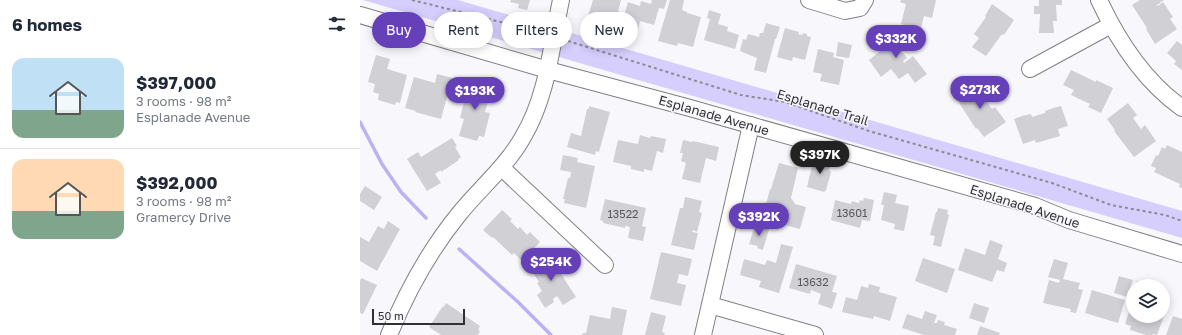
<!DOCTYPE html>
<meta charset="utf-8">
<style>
body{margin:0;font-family:"Golos Text",sans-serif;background:#f6f6f7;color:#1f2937;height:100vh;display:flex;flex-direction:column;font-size:15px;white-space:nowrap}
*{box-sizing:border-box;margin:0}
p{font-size:13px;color:#747a83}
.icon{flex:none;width:22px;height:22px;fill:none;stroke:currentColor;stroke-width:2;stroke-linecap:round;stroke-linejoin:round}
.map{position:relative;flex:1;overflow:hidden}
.side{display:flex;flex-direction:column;background:#fff;width:360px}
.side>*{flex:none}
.banner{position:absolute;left:12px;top:12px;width:380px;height:36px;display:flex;gap:8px}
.tools{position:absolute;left:766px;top:279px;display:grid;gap:8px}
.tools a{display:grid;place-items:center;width:44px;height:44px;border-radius:50%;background:#fff;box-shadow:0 2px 10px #0003;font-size:20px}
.scale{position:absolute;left:12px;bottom:10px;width:93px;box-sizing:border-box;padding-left:4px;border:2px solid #313133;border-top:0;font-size:11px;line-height:14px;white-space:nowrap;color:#313133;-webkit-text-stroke:3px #f8f7fc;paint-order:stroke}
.price{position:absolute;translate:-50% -34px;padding:0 9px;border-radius:14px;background:#6640b8;color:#fff;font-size:13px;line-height:26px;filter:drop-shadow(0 1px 2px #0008)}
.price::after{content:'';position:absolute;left:50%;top:24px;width:12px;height:9px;margin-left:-6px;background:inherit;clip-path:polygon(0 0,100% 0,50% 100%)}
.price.active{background:#222;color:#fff}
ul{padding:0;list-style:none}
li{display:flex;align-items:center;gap:12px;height:100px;padding:0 12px}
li+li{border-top:1px solid #e0e1e3}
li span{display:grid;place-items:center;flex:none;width:112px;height:80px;border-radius:12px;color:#555}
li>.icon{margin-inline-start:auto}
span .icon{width:48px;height:48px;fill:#fffc;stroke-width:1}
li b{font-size:17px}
h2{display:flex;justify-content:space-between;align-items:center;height:48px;padding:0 12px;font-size:17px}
.chip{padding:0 14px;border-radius:18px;background:#fff;box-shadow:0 2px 10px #0003;font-size:14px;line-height:36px}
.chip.active{background:#6640b8;color:#fff}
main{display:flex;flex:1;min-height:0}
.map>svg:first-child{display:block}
</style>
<main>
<section class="side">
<h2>6 homes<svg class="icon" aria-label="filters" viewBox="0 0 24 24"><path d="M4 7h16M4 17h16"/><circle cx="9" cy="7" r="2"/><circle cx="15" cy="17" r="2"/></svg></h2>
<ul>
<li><span style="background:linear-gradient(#bfe0f5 65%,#7fa58c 0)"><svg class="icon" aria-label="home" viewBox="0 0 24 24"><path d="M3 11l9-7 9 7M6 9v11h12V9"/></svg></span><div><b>$397,000</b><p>3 rooms · 98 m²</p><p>Esplanade Avenue</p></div></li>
<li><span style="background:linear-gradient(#ffd9b3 65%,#7fa58c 0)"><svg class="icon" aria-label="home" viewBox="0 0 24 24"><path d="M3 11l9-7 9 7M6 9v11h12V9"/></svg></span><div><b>$392,000</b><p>3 rooms · 98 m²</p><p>Gramercy Drive</p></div></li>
</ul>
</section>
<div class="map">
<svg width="822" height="335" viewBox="0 0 822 335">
<rect width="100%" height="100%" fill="#f8f7fc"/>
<polygon fill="#d6cefd" points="3,0 98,0 822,211 822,238"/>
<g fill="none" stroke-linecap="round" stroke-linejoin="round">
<g stroke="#beb1f3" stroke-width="3.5">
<polyline points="0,122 22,164 41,192 66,218"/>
<polyline points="99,249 158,302 191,335"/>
</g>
</g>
<g fill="#d1d0d5">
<polygon points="151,0 170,0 167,10 158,8 159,4 150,2"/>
<polygon points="233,0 261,0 258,11 260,12 255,32 243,28 247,14 242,12 240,19 228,16"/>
<polygon points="292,0 307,0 304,9 299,8 294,25 280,21 277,34 265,31 269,18 264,16 268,2 280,6 281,1 291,4"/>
<polygon points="310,0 324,0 322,10 327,12 327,13 341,17 333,47 318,43 317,46 298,41"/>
<polygon points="541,0 576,0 572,18 564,16 561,28 541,24 546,4 540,2"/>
<polygon points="679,0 702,0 702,5 696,5 697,21 693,21 694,33 679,33 680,14 674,14 674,6 679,6"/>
<polygon points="780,0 804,0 797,5 798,6 803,2 813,17 810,19 817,29 795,44 786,29 787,28 772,5"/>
<polygon points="632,4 654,20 644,35 642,34 626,56 612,47 619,38 614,34 626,17 625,16"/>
<polygon points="349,10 361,14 358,24 368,27 367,31 379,35 375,49 344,40 350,19 347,18"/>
<polygon points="406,23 420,27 416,39 415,39 406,73 394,70 397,58 380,51 383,39 386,40 388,34 399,37 400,33 403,33"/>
<polygon points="535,26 542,36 534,42 547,58 543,61 544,63 553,56 567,74 555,83 548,73 539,79 531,69 521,77 509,60 524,48 527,51 529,50 519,36"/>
<polygon points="425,28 439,32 438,34 442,35 443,33 447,34 447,36 451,37 445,60 433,57 432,61 417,57"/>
<polygon points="817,41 822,45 822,70 814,64 816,61 807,53"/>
<polygon points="478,42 492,45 489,58 476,56"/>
<polygon points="458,49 474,53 473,57 484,60 479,85 460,81 462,74 453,72"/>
<polygon points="16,55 30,59 27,69 47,75 40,103 36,102 35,105 18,100 19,94 13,92 15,84 8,82"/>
<polygon points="711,70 736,82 736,80 753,88 741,113 728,107 730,104 711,95 714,90 703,85"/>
<polygon points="77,74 92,78 81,119 55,112 56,111 45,108 54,77 75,83"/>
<polygon points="108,81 134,88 130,101 128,101 125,112 130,113 124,137 119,136 117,141 99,136 104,119 100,118 105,98 103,97"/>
<polygon points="619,82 627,95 624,98 632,109 635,107 646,122 624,137 617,128 616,129 596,98"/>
<polygon points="768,103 777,115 773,118 781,129 785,125 796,141 774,157 754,131 755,130 747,119"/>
<polygon points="229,106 250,112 239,152 236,151 235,155 207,147 211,133 221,136 227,109 229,109"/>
<polygon points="701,106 708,126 698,129 700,136 676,143 675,140 663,144 654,119 662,116 671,114 672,117 685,113 685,111 693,108"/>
<polygon points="280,135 290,138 291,136 306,139 303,153 297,151 292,171 284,169 284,172 271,169 271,166 253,162 258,140 278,144"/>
<polygon points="92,138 97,146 95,147 101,157 98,159 99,160 81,172 81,170 75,174 81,183 67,191 47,159 58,152 61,157"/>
<polygon points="323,140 332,142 333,141 359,147 356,161 346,158 340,183 322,179 326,163 321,161 323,153 320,153"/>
<polygon points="807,145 822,152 822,188 819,187 820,184 794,172 796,168 791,166 796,155 798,156 802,147 805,149"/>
<polygon points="203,155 218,158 217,162 235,166 226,208 204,203 205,199 203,199 208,178 210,178 211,172 200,170"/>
<polygon points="454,157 472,162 469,170 471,172 466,190 464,192 447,187"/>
<polygon points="419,163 438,168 431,198 435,204 446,207 440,229 402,219 410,189 411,189"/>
<polygon points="5,186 22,197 14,210 0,201 0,194"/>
<polygon points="524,192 537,195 535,203 549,206 544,231 534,229 535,224 521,220 524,205 521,205"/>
<polygon points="325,197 342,201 339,212 342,213 337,232 333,230 332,232 338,233 334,250 311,245 320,208 323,208"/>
<polygon points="504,198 514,200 510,221 502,220 500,228 471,220 475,200 491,204 492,201 499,203 500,200 503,201"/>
<polygon points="245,199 286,208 282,226 286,227 283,241 268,238 270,227 265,226 265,228 243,223 243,221 240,220"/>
<polygon points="578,208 588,210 587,214 589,215 581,247 573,245 575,236 570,235 576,212 577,212"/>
<polygon points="142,210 152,219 150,221 158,229 160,227 167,235 170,232 180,242 162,261 154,253 152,255 133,237 132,238 123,230"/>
<polygon points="28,221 40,229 17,271 0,261 0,237 9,242 18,226 24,229"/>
<polygon points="395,225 409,229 403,250 397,248 398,246 389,244"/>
<polygon points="630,240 643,245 638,259 647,263 644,272 637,270 632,282 598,270 605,248 625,255"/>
<polygon points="421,244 433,247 419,293 399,287 401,281 380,275 384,259 405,265 407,260 416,263"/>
<polygon points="301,252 332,259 328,276 319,274 317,283 326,285 321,306 290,299"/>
<polygon points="188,254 216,297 203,305 197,296 193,299 194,302 185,308 177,295 182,291 177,283 179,282 169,266"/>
<polygon points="563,258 595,269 587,293 555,281"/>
<polygon points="694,259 708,263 703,279 720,283 718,289 723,290 716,313 710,312 711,309 683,303 689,280 699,283 700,280 688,277"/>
<polygon points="436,264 477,276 472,292 477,293 472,309 458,304 461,294 451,290 450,294 429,288"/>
<polygon points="759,276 773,280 767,297 754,293"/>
<polygon points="1,278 17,285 3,314 0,313 0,281"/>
<polygon points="777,281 791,286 775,286"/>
<polygon points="509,284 520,287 519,292 537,297 530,321 514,316 513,319 482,312 486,297 497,300 501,286 508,288"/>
<polygon points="732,290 765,300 758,323 725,313"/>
<polygon points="773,300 773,316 803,316 803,312 805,313 797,335 793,334 792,335 786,335 770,330 771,326 765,324"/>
<polygon points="86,303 120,326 118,330 120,331 118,335 81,335 69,327 83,306 84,307"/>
<polygon points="614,303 629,308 624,323 609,318"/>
<polygon points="252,307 267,310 262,335 222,335 223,333 226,333 230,315 250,319"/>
<polygon points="565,311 577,315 574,323 577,323 578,320 585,322 584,325 597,329 595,335 564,335 542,328 547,314 562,319"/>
<polygon points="291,312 306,316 302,332 305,333 304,335 285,335"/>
<polygon points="813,316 822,319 822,335 806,335"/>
<polygon points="620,326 640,333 639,335 617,335"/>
</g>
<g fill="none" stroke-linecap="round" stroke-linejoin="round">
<defs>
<g id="minor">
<polyline points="449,0 485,11 500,8 505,0"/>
<path d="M 739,0 C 758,41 784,81 822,108"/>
<polyline points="0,15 188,70 330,108 675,206 709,220 822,254"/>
<polyline points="670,69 751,25"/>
<polyline points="142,168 245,265"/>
<polyline points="350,305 455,335"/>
<path d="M 29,335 C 47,291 69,251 99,214 C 120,188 146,167 163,137 C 188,95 191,46 201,0"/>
<polyline points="343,335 391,125"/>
</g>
</defs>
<use href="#minor" stroke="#808084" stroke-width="18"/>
<g stroke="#8c8b8e" stroke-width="2" stroke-dasharray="3 3" stroke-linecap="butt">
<polyline points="52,0 181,32"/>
<polyline points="208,41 381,95 425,102 509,131 692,183 751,205 805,215 822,221"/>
</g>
<use href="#minor" stroke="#fff" stroke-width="16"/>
</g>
<g text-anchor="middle" stroke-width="3" stroke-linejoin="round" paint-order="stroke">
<g font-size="11" fill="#59595c">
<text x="492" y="217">13601</text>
<text x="263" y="218">13522</text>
<text x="453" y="286">13632</text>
</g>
<g font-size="13" fill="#313133" stroke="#f8f7fc">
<text transform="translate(463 107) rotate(17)" y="5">Esplanade Trail</text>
<text transform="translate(354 115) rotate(16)" y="5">Esplanade Avenue</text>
<text transform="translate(665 206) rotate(18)" y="5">Esplanade Avenue</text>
</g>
</g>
</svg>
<div class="tools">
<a><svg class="icon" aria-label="layers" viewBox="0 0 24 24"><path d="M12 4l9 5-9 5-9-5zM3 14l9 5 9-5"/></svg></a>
</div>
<div class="scale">50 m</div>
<b class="price" style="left:536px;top:59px">$332K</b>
<b class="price" style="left:620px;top:110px">$273K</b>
<b class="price" style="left:115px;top:111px">$193K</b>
<b class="price active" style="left:460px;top:175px">$397K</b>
<b class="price" style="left:399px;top:237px">$392K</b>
<b class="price" style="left:191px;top:282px">$254K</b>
<div class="banner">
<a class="chip active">Buy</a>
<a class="chip">Rent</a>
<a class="chip">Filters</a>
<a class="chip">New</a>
</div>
</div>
</main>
